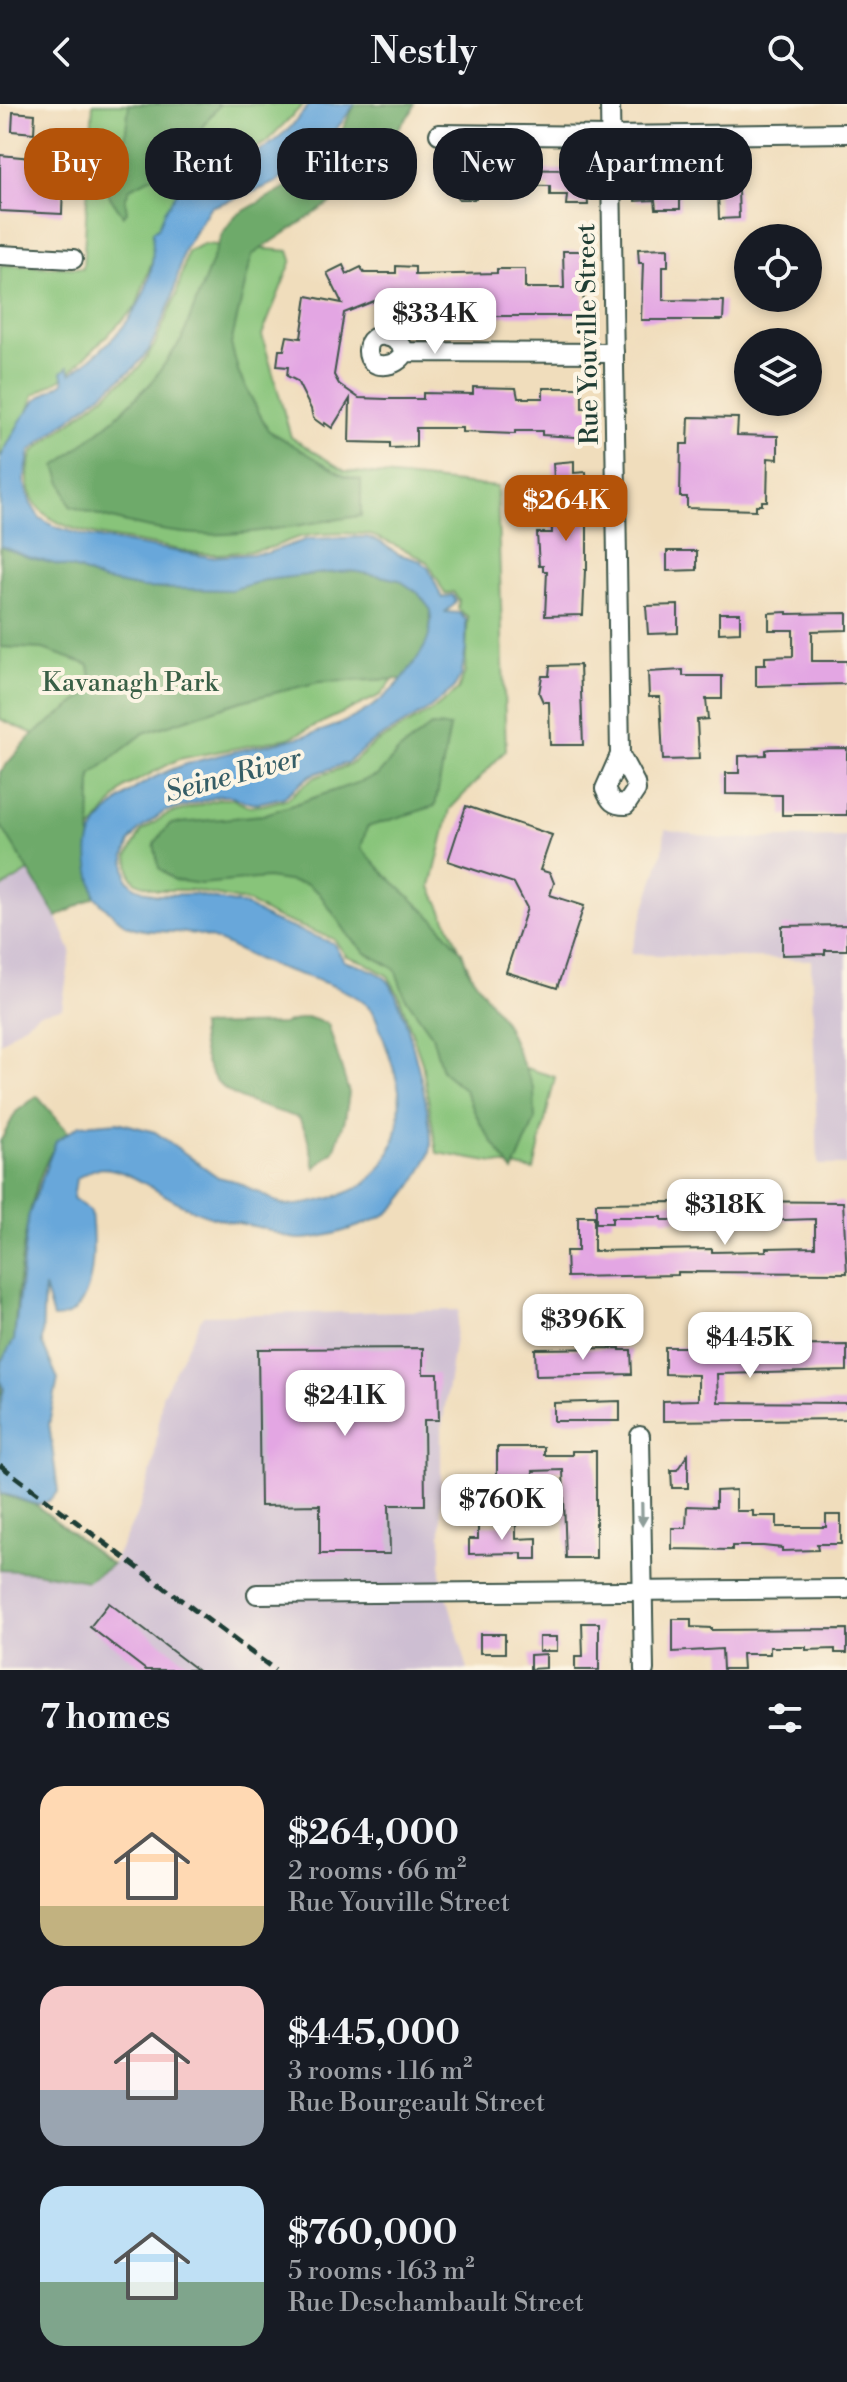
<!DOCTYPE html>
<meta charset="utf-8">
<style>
body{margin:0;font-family:"Libre Bodoni",serif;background:#20242c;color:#f1f3f6;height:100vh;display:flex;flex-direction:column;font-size:30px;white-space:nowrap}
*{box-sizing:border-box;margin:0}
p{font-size:26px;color:#9ea1a6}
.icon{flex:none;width:44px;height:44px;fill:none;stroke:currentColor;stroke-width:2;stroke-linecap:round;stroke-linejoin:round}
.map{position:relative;height:1566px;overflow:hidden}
.sheet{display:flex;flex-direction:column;background:#171b24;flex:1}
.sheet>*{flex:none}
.hud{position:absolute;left:24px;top:24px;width:800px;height:72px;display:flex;gap:16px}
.buttons{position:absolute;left:734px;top:120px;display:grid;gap:16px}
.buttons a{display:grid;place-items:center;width:88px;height:88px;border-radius:50%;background:#171b24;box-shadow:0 4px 12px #0003;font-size:40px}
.price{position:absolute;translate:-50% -68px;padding:0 18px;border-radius:16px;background:#fff;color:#222;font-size:26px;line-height:52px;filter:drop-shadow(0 2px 4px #0008)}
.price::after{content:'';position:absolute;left:50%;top:48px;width:24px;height:18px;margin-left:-12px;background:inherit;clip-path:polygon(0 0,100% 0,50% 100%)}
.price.selected{background:#b45309;color:#fff}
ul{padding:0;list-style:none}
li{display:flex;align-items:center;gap:24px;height:200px;padding:0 40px}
li span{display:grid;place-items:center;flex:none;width:224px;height:160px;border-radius:24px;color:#555}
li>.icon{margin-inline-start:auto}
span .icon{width:96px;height:96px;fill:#fffc;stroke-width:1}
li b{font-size:34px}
h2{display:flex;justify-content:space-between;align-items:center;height:96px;padding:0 40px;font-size:34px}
.tag{padding:0 28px;border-radius:32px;background:#171b24;box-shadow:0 4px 12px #0003;font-size:28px;line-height:72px}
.tag.selected{background:#b45309;color:#fff}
header{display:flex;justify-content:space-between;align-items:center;height:104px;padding:0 40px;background:#171b24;font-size:36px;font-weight:800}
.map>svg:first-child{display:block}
</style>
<header><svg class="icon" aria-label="back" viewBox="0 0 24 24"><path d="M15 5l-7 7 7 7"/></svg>Nestly<svg class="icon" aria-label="search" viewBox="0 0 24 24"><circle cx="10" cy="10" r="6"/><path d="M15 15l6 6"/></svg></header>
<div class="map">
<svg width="847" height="1566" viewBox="0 0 847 1566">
<rect width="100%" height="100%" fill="#fcf5e5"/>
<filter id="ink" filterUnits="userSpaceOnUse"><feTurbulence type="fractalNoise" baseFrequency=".0125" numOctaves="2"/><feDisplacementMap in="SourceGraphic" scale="16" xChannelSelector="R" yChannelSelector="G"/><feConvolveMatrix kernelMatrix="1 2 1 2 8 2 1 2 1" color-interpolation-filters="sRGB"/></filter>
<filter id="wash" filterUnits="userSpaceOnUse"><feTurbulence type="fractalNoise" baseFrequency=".006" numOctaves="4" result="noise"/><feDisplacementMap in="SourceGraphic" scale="32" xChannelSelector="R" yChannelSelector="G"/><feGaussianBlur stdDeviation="1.8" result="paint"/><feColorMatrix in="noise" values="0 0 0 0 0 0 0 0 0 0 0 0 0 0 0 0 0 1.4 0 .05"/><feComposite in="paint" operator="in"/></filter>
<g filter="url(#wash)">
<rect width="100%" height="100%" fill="#f0ddbc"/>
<g fill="#cdbed2">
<polygon points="0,720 57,813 71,847 62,904 39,909 0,939"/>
<polygon points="665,725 722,735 847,733 847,1061 818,1061 811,856 630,850 663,747"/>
<polygon points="459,1206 441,1330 441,1471 468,1566 0,1566 0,1466 36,1468 87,1477 112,1461 139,1406 154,1356 162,1292 203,1211"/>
</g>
<g fill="#88c47a" stroke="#548057" stroke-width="2">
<polygon points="93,0 304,0 265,39 229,58 182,72 136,203 66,272 34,291 0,390 0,161 83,164"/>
<path d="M 204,140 L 289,147 L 292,156 L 262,231 L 291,333 L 345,367 L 497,383 L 506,646 L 450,705 L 431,783 L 513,960 L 555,973 L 534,1066 L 437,1049 L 422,958 L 399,891 L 388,872 L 364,858 L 346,852 L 334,835 L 273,812 L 248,798 L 192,786 L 157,786 L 136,778 L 131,772 L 128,752 L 141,728 L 166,711 L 220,695 L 233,695 L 247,702 L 263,701 L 287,695 L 313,674 L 350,661 L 374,640 L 433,606 L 458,586 L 465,568 L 468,513 L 458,505 L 459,496 L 453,488 L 445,490 C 439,480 434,467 427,458 C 422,453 375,431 366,430 C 348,429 323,429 305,432 C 291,434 278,443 264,445 C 249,448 232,449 216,450 C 192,451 166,442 143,439 C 92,430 6,424 33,348 L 139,264 L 154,242 L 176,192 L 188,147 Z"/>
<polygon points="0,445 423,536 381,591 289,634 179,655 125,683 87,731 0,785 0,679 57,640 0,615"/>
</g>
<g fill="#6eaa6a" stroke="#46744f" stroke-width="2">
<path d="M 129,0 L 220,0 L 177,55 L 152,73 L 130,84 L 125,95 L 127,108 L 123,112 C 103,84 96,75 100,40 L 124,44 Z"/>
<path d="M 355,0 L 414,0 L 412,7 L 350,86 L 252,151 L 231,240 L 239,270 L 268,326 L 345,372 L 361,376 L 361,412 C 317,417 272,428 227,430 C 174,433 120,419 70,402 L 56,362 L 116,313 L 151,279 L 182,235 L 222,130 L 235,112 L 325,61 Z"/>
<path d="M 0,442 L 28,453 L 79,466 L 101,476 L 143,484 L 231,486 L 265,476 L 324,469 L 351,467 L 376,471 L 399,476 L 418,489 L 431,506 L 429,539 L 403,575 L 319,578 L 242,597 L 144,629 L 91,671 C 91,713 88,752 95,793 L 57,813 L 0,720 L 0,668 L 31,632 L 93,586 L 89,561 L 43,545 L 0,543 Z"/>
<polygon points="431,622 450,623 435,702 367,723 361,744 385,770 435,816 462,848 468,866 505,919 534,985 535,1016 513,1068 481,1021 464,985 442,967 432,931 405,893 395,865 366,849 349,832 319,789 307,780 267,774 201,780 174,776 159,764 154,740 170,720 263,711 377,672 398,648"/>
<path d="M 307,913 L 328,920 L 349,989 L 345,1015 L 334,1047 L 315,1064 L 306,1028 L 299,1014 C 242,995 202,994 200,922 L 282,920 Z"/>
<path d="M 37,992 L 68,1028 C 26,1061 17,1184 14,1236 C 8,1247 0,1261 0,1274 C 1,1285 4,1289 0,1300 L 0,1038 L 16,1008 Z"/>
<polygon points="0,1390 36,1401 112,1461 87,1477 36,1468 0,1466"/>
</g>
<path fill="#67a7da" stroke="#437287" stroke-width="2" d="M 310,0 L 355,0 L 333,30 L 318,41 L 320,51 L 314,57 L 311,56 C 280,80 247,91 210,103 L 184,146 L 172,195 L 149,246 L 135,263 L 30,347 L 24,377 L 31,400 L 40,414 L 56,423 L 86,432 L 209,453 L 267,449 L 308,435 L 366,433 L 380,438 L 398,450 L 421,457 L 429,465 L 442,494 L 452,491 L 456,496 L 454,501 L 445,508 L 459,509 L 466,516 L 466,544 L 461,572 L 454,584 L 429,605 L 371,639 L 347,659 L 311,671 L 284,693 L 258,699 L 244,697 L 232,692 L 219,692 L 164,708 L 139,726 L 130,738 L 125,752 L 127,775 L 135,783 L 155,791 L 193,790 L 247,802 L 271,816 L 333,839 L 344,857 C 358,861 378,866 388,877 C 405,898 433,1014 431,1042 C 430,1059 400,1103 385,1111 C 363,1122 315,1139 291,1134 C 281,1132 272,1127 262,1124 C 234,1118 206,1114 181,1100 C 162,1091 130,1068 110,1065 C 96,1062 87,1068 76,1075 L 73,1094 L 91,1108 C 94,1138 99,1215 53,1214 L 44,1183 L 42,1239 L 58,1275 L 49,1320 L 58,1387 C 37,1414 25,1391 0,1390 L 0,1300 L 4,1285 L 0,1275 L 2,1256 L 14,1236 L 28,1113 L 56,1037 L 80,1021 L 118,1018 L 155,1028 L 218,1073 L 235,1077 L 283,1101 C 304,1103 353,1091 369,1076 C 394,1054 402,1019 399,987 C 398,976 378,915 372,906 C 350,880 292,871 261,857 C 241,849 220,835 200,831 C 177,825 148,831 127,821 C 115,815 105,802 95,793 C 92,775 84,751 91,733 C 95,721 104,712 112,704 C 193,621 338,666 409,566 C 426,543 432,535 431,506 L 418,489 L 399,476 L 376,471 L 351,467 L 324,469 L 265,476 L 231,486 L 143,484 L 101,476 L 79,466 L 28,453 L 0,442 L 0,354 L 21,316 L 36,296 L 64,278 L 62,268 L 68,263 L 71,270 C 107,243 143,211 151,165 C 154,153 152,139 153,127 L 158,124 L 165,107 L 182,80 L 195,70 L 229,62 L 267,43 L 290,24 Z"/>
<g id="blocks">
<g fill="#e3a6e3">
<polygon points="13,8 35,10 34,29 12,27"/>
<polygon points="0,51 53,56 52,80 63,80 62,110 0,107"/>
<polygon points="665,60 680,62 680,105 656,105 655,96 635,97 634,61"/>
<polygon points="737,60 739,114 719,115 717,61"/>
<polygon points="458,65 586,66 588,101 566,101 567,91 550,91 550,82 476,81 476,95 458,95"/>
<polygon points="668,144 668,162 663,162 663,196 724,197 723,216 641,216 643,159 639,159 638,145"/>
<polygon points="563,147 582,147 584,209 578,209 578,212 469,212 469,202 437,201 437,210 418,210 418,198 374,197 344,209 334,271 339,280 359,294 386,295 423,295 423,289 473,290 473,283 516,284 518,294 543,294 543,284 582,284 582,304 592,304 591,334 542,331 542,327 515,327 515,330 462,328 462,324 416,324 416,343 390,344 390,339 349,338 350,295 332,324 325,319 324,322 313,314 311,305 297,277 287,272 288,263 277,262 279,246 284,246 287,232 301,234 307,192 342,199 327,169 343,161 347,170 361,163 364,169 396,169 396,162 415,163 415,171 497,169 497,165 525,165 525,184 564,184"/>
<polygon points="689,313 738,314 737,331 778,332 778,355 768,354 767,397 762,397 762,401 756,401 756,406 687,404 687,393 680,393 681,340 688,340"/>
<polygon points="574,357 574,369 586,368 587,388 587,466 585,466 583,511 545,512 547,467 543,467 543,462 539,462 537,429 552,429 551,391 555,391 553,359"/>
<polygon points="667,447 697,447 697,466 667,467"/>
<polygon points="678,501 678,529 648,530 646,502"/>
<polygon points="787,508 787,510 847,509 847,526 812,527 812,557 847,557 847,580 756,582 756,561 765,561 765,553 793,552 793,526 769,526 769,509"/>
<polygon points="719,509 740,509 740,528 719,529"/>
<polygon points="580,561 583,641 550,641 549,598 543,598 539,589 542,572 549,572 550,562"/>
<polygon points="683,566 683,572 722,572 722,595 706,595 708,615 697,616 699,655 663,656 660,593 649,593 648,568"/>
<polygon points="847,644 847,711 782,711 782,691 726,690 726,669 739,669 739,652 766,651 766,646 770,645"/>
<polygon points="466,702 552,731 540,766 550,769 554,779 550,791 584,802 557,884 506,868 527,804 514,779 448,757"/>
<polygon points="847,821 847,846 825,846 825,850 782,851 782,822"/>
<polygon points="729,1097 843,1098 847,1169 678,1168 678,1171 567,1173 566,1147 578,1147 578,1112 594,1112 594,1147 712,1145 712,1148 766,1147 766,1144 815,1143 815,1115 716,1118 716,1099 729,1099"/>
<polygon points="675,1098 676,1116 662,1116 662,1113 612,1113 612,1119 596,1119 596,1099"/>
<polygon points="710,1237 728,1237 728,1242 847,1241 847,1267 717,1270 718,1298 847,1299 847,1315 663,1317 663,1297 698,1296 698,1271 665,1270 665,1243 710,1243"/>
<polygon points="423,1244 423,1270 438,1270 439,1316 424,1316 425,1401 389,1401 390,1450 320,1450 320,1401 260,1402 258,1245"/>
<polygon points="620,1244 620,1246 631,1246 632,1270 536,1272 535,1245"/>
<polygon points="620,1297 620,1317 554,1317 554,1299"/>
<polygon points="497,1343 544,1343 544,1351 572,1351 572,1347 596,1347 596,1454 566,1454 563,1366 533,1367 534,1375 497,1374"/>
<polygon points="688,1350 688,1384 672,1384 671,1366 677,1366"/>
<polygon points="736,1386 736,1407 753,1407 753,1412 777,1412 777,1423 826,1423 826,1411 841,1411 841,1440 817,1440 818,1446 782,1447 782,1444 763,1442 732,1442 732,1446 672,1445 672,1424 686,1424 687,1402 716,1403 716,1387"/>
<polygon points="478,1421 516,1421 516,1435 537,1434 537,1455 522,1455 522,1449 469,1450 469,1435 478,1435"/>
<polygon points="109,1499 197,1566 146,1566 90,1523"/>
<polygon points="673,1515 691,1515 691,1523 711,1524 711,1526 847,1525 847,1549 835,1549 835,1545 806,1546 806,1543 770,1543 770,1550 742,1550 743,1565 723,1565 722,1545 673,1548"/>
<polygon points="582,1519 599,1519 599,1566 575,1566 575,1553 583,1553"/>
<rect x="480" y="1530" width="25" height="19"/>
<rect x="539" y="1533" width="18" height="14"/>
<polygon points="546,1550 546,1564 530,1565 530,1551"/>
</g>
</g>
</g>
<g filter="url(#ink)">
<use href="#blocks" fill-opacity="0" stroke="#3e5548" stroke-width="2"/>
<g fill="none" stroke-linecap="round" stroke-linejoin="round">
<defs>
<g id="minor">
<path d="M 610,0 L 620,651 L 635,679 L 636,686 L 626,701 C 613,701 610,697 605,685 L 620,651"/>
<polyline points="439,30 610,32 847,29"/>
<polyline points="0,151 73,155"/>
<path d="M 405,248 C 399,230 369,224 368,246 C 367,268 399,264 405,248 L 614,249"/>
<polyline points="640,1332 644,1566"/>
<polyline points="257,1490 847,1485"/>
</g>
</defs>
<use href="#minor" stroke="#3e5548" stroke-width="22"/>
<use href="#minor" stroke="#fff" stroke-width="18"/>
<polyline stroke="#1f3d34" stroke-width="5" stroke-dasharray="12 6" stroke-linecap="butt" points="0,1361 275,1566"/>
</g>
<defs><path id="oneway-solid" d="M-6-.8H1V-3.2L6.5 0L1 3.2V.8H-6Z" transform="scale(2)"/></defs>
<use fill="#8f9e9a" href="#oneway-solid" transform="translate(642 1410) rotate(89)"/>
</g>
<g text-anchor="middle" stroke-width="8" stroke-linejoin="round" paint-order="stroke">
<g font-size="26" fill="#1f3d34" stroke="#fcf5e5">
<text transform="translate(587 230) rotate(-91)" y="9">Rue Youville Street</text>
</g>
<g font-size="26" fill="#395f46" stroke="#fcf5e5">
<text x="130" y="587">Kavanagh Park</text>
</g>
<g font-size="28" font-style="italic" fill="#355d66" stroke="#fcf5e5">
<text transform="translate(233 670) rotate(-15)" y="10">Seine River</text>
</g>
</g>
</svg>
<div class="buttons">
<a><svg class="icon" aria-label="locate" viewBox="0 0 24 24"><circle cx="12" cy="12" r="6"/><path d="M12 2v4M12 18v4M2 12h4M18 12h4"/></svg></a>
<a><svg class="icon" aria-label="layers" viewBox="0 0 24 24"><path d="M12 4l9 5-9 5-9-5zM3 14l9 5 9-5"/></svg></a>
</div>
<b class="price" style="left:435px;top:252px">$334K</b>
<b class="price selected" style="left:566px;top:439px">$264K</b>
<b class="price" style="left:725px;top:1143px">$318K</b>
<b class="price" style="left:583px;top:1258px">$396K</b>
<b class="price" style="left:750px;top:1276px">$445K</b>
<b class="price" style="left:345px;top:1334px">$241K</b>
<b class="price" style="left:502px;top:1438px">$760K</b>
<div class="hud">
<a class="tag selected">Buy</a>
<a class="tag">Rent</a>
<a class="tag">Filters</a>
<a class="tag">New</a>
<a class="tag">Apartment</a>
</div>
</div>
<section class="sheet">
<h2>7 homes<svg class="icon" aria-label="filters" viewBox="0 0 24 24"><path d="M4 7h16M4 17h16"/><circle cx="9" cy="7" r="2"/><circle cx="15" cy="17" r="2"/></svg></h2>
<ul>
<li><span style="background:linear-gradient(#ffd9b3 75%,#c2b280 0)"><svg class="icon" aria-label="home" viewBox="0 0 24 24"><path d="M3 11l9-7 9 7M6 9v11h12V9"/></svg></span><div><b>$264,000</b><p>2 rooms · 66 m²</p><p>Rue Youville Street</p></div></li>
<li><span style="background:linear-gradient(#f6c9c9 65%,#9aa5b1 0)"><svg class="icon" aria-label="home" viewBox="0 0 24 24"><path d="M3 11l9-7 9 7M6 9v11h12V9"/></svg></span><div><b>$445,000</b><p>3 rooms · 116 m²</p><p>Rue Bourgeault Street</p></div></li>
<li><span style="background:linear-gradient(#bfe0f5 60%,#7fa58c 0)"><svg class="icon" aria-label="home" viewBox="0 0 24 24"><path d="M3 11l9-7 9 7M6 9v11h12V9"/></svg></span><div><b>$760,000</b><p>5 rooms · 163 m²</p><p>Rue Deschambault Street</p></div></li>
</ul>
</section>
